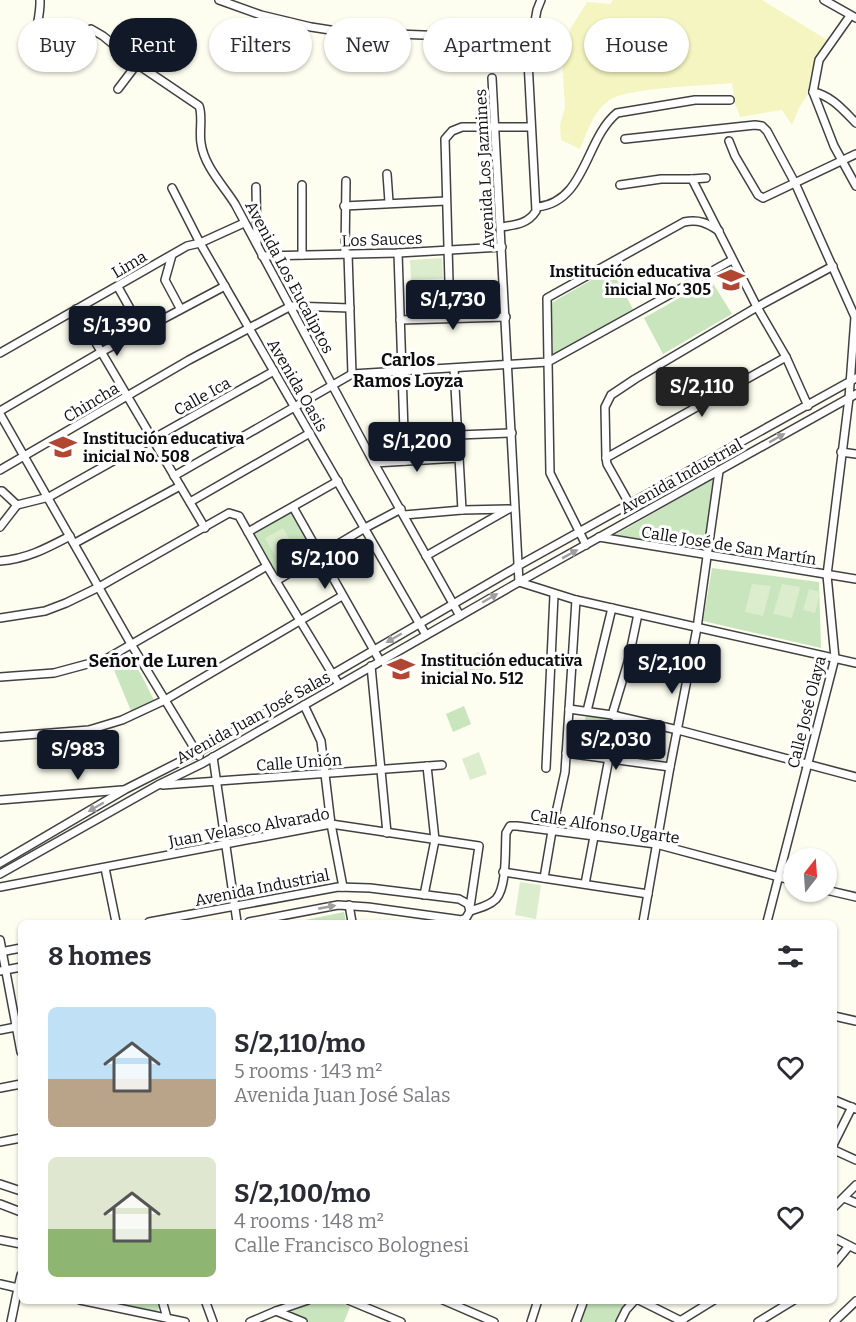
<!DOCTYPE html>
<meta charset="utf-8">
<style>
body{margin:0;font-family:Bitter,serif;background:#f7f7f7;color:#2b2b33;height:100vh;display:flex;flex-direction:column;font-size:22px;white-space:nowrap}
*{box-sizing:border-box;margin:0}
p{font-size:20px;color:#7c7c81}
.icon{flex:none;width:33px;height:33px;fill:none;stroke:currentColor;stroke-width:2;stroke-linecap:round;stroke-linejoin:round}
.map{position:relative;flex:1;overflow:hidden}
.sheet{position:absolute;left:18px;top:920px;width:819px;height:384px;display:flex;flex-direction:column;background:#fff;border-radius:9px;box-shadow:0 2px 4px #0004}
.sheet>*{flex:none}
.top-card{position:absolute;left:18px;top:18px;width:820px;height:54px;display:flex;gap:12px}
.needle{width:39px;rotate:17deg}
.fabs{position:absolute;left:783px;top:848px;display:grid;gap:12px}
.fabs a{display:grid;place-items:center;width:54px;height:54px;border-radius:50%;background:#fff;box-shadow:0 2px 4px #0004;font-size:30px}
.price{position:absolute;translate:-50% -51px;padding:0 14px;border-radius:6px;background:#111827;color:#fff;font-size:20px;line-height:39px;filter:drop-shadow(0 2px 3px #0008)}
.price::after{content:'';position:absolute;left:50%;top:36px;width:18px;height:14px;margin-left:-9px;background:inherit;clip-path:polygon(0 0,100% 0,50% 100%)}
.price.selected{background:#222;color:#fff}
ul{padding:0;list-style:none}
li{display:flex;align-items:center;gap:18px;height:150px;padding:0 30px}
li span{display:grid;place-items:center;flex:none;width:168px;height:120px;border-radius:9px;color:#555}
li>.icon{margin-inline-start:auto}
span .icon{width:72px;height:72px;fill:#fffc;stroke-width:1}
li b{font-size:26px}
h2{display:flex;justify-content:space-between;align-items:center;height:72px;padding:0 30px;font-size:26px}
.tag{padding:0 21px;border-radius:27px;background:#fff;box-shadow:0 2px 4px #0004;font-size:21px;line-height:54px}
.tag.selected{background:#111827;color:#fff}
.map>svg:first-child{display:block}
</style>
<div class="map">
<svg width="856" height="1322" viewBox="0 0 856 1322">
<rect width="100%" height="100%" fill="#fdfef0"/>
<g fill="#c9e5bd">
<polygon points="611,269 633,309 553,356 551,303"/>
<polygon points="711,280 732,314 663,354 644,318"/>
<polygon points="715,478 704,552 615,535"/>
<polygon points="291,512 316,556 278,576 254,532"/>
<polygon points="712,568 819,582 821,648 703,621"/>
<polygon points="132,657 154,700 131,711 112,665"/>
<polygon points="464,706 471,724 453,732 446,714"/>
<polygon points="586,715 614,719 607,755 579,750"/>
<polygon points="344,912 346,922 296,922"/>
<polygon points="119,1301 158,1301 160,1307 156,1313 118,1304"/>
<polygon points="314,1301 336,1301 350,1307 344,1322 308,1322 294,1316 291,1310 294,1306"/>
<polygon points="587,1301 629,1301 617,1322 580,1322"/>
</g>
<path fill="#f5f5c1" d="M 613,0 L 762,0 L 829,41 L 817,61 L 810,78 L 808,94 L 799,108 L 792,125 L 782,110 L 740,117 L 734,101 L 732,83 C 706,86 626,87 608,101 C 593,112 587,133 580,149 L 561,140 L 560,125 L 565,107 L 562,59 L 571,28 L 587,2 L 610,4 Z"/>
<g fill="#dcedce">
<polygon points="442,258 443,279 411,280 410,260"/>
<polygon points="283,528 301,559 283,569 265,538"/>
<polygon points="752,584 771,586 763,616 745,612"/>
<polygon points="782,584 800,587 792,618 773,614"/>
<polygon points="809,589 820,592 815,613 803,610"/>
<polygon points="479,652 488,668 459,683 451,666"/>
<polygon points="479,752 487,774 470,780 462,759"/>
<polygon points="520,882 541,885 536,919 515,915"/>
</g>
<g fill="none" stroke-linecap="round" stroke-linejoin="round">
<defs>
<g id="minor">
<path d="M 40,0 C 41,19 31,40 36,57 C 78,71 65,37 91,29 L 103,36 L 137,64 L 199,106 C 203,115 199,132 201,143 C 204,166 223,185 235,204 L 374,463 L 460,616"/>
<polyline points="219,0 261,15 311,27 343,32 531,39"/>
<polyline points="824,0 856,18"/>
<polyline points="850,16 819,60 813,92 834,146 856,186"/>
<polyline points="492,78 519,582"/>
<polyline points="118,89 137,64"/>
<path d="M 813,92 C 832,96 843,110 856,123"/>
<polyline points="625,139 755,125 762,126 767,131 795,183 855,317 849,398 827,575 835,658 767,922"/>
<polyline points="729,141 735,156 758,195 763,198 856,154"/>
<polyline points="387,174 389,202"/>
<polyline points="692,179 706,178"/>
<polyline points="620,185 661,179 692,179 757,307 786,357 808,406"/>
<polyline points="256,187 257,244"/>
<polyline points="172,188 200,243 426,635"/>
<polyline points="344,206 446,201"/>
<path d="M 537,207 C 586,202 585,139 617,113 L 695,100 L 730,100"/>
<path d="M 501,227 C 515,225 528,224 536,211 L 528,61 L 537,10 L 541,0"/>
<polyline points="398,253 405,461"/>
<polyline points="345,254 346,181"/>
<polyline points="348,254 352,374"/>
<polyline points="172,255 165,280 180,308"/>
<polyline points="302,255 302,185"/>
<polyline points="262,256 398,253 502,247"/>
<polyline points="118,287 142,330"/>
<polyline points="76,309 205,528"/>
<polyline points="450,318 445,139 452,131 462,127 531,127"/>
<polyline points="400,320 506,317"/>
<polyline points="0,353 187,246 200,243 244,223"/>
<polyline points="454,369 462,510"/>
<polyline points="0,411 101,352 225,286"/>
<polyline points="0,414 131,644 199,756"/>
<polyline points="458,435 512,433"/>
<polyline points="841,452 856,454"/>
<polyline points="606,458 786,357"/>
<polyline points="374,463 459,458"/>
<polyline points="0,470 189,360 291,306 350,308"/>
<path d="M 174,476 L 352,374 L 548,362 L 547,298 L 684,222 C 699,219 707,223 719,231"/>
<polyline points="0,491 2,491 17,505 0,527"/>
<polyline points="190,502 310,433"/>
<polyline points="17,505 49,497 274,371"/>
<polyline points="630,505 607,464 606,458 605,407 611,395 635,379 757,307 833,266"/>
<polyline points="293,507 380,661"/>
<polyline points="404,515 462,510 509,509"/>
<polyline points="248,532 338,481"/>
<polyline points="599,537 856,579"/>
<polyline points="75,543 180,486"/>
<polyline points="586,545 550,473 548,362 732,260"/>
<polyline points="426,556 507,510"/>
<path d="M 0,561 C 27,559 47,548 70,536"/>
<polyline points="516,567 856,378"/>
<polyline points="276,581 365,528 401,509"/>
<polyline points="519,582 576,600 856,663"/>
<polyline points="0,618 45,611 66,603 99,587 229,513 239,516 267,566 339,685"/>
<polyline points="371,666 387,833"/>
<polyline points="0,677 54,673 106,659 267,566"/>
<polyline points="304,705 321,741 331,824 343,887"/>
<polyline points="569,709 612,715 678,730 856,777"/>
<polyline points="587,711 612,608"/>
<polyline points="612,715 628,662 638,614"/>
<polyline points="0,737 89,730 122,720 165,700 342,596"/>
<polyline points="566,753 670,767"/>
<polyline points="213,757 237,922"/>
<polyline points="546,768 554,595"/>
<polyline points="163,785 442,765"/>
<polyline points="0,800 122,790"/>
<polyline points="0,863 126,789 197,753 517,567"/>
<polyline points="105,868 116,922"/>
<polyline points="503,872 648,894"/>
<polyline points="0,874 158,785 203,763 519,582 856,394"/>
<polyline points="544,878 552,831 565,772 576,600"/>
<polyline points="585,884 617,716"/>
<polyline points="0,887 331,824 479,846 470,907"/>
<polyline points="826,890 856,897"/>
<polyline points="424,895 435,840 427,766"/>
<polyline points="349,905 352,922"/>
<path d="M 470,911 C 479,908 489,906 496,899 C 507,887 505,850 506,833 L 510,826 L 517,826 L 656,844 L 794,881"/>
<polyline points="149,922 338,887 370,888 459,899 468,904 470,911 466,918 462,920 368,907 338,905 249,922"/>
<polyline points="643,922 670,767 697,628 719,471"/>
<polyline points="0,940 21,1052"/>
<polyline points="0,952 21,948"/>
<polyline points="0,971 21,967"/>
<polyline points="834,1016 856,1021"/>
<polyline points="0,1030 21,1026"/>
<polyline points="0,1088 21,1084"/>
<polyline points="834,1100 856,1109"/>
<polyline points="0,1142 21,1138"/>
<polyline points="834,1143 852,1107"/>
<polyline points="834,1150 856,1160"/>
<polyline points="0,1184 21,1191"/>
<polyline points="844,1198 856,1203"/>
<polyline points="0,1204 21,1212"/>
<polyline points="834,1207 856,1185"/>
<polyline points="834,1238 856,1249"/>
<polyline points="0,1240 21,1244"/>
<polyline points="834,1264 849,1246"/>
<polyline points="0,1284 18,1288 21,1275"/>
<polyline points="80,1300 185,1322"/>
<polyline points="162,1300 167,1318"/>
<polyline points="205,1300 213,1322"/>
<polyline points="348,1300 401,1322"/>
<polyline points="443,1300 494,1322"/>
<polyline points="639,1300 683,1322"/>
<polyline points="276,1311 303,1322"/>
<polyline points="680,1321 714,1300"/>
<polyline points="11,1322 18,1288 21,1289"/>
<polyline points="250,1322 276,1311 308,1300"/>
<polyline points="531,1322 538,1300"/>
<polyline points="576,1322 584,1300"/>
<polyline points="620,1322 626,1310 635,1300"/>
<polyline points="758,1322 794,1300"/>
<polyline points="834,1322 856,1301"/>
</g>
</defs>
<use href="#minor" stroke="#414141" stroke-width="10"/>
<use href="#minor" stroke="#fff" stroke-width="7"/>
</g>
<defs><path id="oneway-solid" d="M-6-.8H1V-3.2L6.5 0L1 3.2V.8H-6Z" transform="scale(1.5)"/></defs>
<g fill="#9f9f9f">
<use href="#oneway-solid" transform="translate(777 438) rotate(-29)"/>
<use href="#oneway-solid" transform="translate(570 554) rotate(-29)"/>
<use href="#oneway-solid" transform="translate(490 598) rotate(-30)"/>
<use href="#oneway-solid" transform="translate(394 638) rotate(150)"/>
<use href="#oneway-solid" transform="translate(96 807) rotate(150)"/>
<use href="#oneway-solid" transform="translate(327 907) rotate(-11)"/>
</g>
<defs>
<symbol id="school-bare" viewBox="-9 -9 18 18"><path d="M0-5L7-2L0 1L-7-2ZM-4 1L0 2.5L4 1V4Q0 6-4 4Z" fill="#b14733" stroke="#fff" stroke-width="2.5" paint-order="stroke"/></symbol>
</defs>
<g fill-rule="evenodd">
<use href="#school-bare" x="712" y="261" width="38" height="38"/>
<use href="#school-bare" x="44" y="428" width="38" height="38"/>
<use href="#school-bare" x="382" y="650" width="38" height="38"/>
</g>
<g text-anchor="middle" stroke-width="6" stroke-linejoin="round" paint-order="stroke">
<g font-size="16" fill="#0e0e0e" stroke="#fff">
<text transform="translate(484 169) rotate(-93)" y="6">Avenida Los Jazmines</text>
<text transform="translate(382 239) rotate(-2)" y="6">Los Sauces</text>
<text transform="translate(129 264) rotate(-31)" y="6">Lima</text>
<text transform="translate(290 277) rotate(62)" y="6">Avenida Los Eucaliptos</text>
<text transform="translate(298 385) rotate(60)" y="6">Avenida Oasis</text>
<text transform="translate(202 396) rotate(-29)" y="6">Calle Ica</text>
<text transform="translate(91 402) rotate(-31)" y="6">Chincha</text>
<text transform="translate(681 476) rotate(-29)" y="6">Avenida Industrial</text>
<text transform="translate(729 545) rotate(9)" y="6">Calle José de San Martín</text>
<text transform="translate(806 712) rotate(-76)" y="6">Calle José Olaya</text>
<text transform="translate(253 717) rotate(-29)" y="6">Avenida Juan José Salas</text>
<text transform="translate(299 762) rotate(-4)" y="6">Calle Unión</text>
<text transform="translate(605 826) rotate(9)" y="6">Calle Alfonso Ugarte</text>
<text transform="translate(249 827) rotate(-10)" y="6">Juan Velasco Alvarado</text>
<text transform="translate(262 887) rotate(-11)" y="6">Avenida Industrial</text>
</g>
<g font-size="16" font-weight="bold" fill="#0e0e0e" stroke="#fff" text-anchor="start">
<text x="711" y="277" text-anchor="end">Institución educativa<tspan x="711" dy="18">inicial No. 305</tspan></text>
<text x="83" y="444">Institución educativa<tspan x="83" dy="18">inicial No. 508</tspan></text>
<text x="421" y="666">Institución educativa<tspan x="421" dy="18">inicial No. 512</tspan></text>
</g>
<g font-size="18" font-weight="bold" fill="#0e0e0e" stroke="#fff">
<text x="408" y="366">Carlos<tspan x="408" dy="21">Ramos Loyza</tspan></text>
<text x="153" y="667">Señor de Luren</text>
</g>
</g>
</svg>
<div class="fabs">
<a><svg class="needle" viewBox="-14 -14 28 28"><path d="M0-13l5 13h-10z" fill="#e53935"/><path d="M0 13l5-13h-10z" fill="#7c7c81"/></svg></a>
</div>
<b class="price" style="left:453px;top:331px">S/1,730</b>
<b class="price" style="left:117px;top:357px">S/1,390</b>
<b class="price selected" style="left:702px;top:418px">S/2,110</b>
<b class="price" style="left:417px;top:473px">S/1,200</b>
<b class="price" style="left:325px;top:590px">S/2,100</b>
<b class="price" style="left:672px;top:695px">S/2,100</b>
<b class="price" style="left:616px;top:771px">S/2,030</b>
<b class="price" style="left:78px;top:781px">S/983</b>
<div class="top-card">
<a class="tag">Buy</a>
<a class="tag selected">Rent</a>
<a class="tag">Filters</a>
<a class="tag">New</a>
<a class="tag">Apartment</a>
<a class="tag">House</a>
</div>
<section class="sheet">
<h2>8 homes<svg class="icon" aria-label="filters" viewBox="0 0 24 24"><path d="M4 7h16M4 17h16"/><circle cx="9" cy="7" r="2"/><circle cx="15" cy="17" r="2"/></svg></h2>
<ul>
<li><span style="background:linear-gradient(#bfe0f5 60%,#b9a48a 0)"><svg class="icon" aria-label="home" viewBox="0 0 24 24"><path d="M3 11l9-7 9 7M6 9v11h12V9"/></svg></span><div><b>S/2,110/mo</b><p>5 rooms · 143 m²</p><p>Avenida Juan José Salas</p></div><svg class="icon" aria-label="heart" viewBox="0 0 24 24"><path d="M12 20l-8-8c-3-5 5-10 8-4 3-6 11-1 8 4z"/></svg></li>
<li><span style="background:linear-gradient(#dfe7d0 60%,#8fb573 0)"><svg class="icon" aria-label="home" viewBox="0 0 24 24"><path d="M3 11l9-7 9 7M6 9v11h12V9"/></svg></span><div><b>S/2,100/mo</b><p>4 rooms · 148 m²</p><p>Calle Francisco Bolognesi</p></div><svg class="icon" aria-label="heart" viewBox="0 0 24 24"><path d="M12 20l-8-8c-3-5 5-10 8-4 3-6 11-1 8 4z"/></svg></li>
</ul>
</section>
</div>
